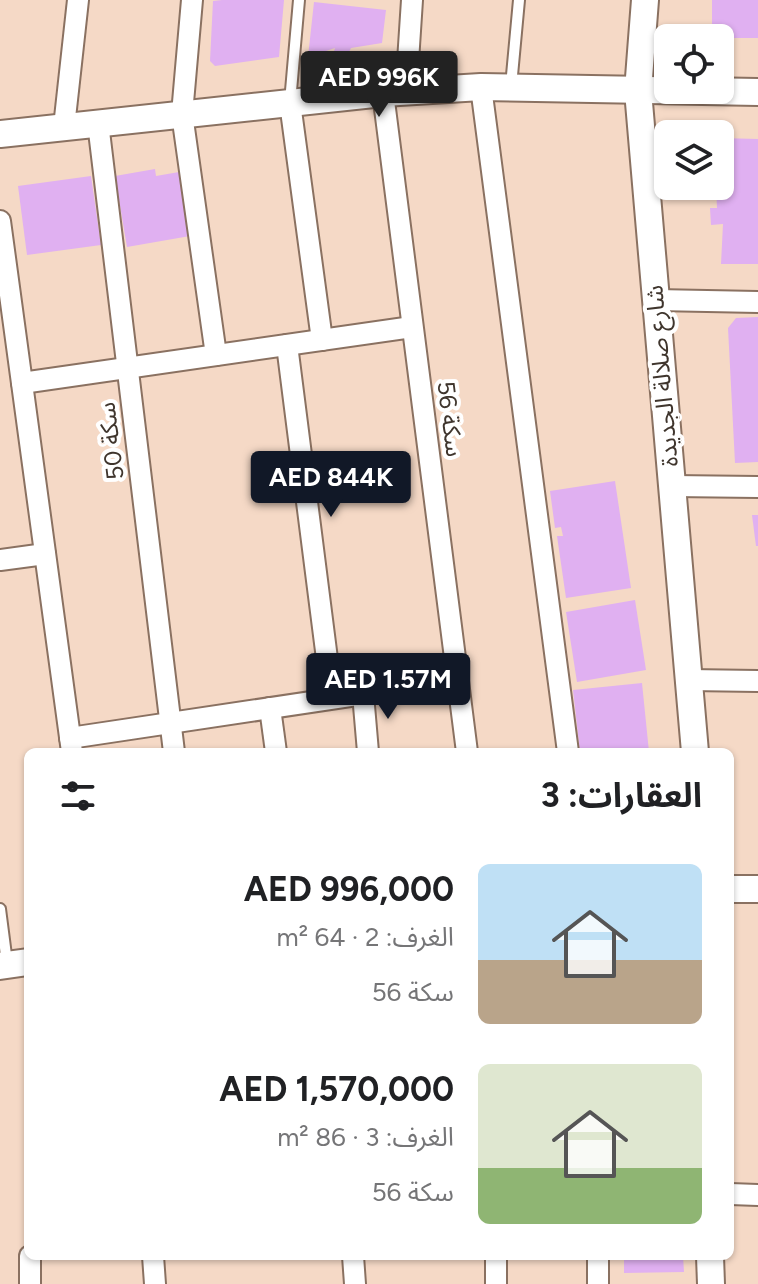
<!DOCTYPE html>
<html lang="ar">
<meta charset="utf-8">
<style>
body{margin:0;font-family:Figtree,"Noto Sans Arabic",sans-serif;background:#f2f2f2;color:#202124;direction:rtl;height:100vh;display:flex;flex-direction:column;font-size:30px;white-space:nowrap}
*{box-sizing:border-box;margin:0}
p{font-size:26px;color:#757577}
.icon{flex:none;width:44px;height:44px;fill:none;stroke:currentColor;stroke-width:2;stroke-linecap:round;stroke-linejoin:round}
.map{position:relative;flex:1;overflow:hidden;direction:ltr}
.panel{position:absolute;left:24px;top:748px;width:710px;height:512px;display:flex;flex-direction:column;background:#fff;border-radius:12px;box-shadow:0 2px 6px #0004;direction:rtl}
.panel>*{flex:none}
.tools{position:absolute;left:654px;top:24px;display:grid;gap:16px}
.tools a{display:grid;place-items:center;width:80px;height:80px;border-radius:12px;background:#fff;box-shadow:0 2px 6px #0004;font-size:40px}
.price{position:absolute;translate:-50% -68px;padding:0 18px;border-radius:8px;background:#111827;color:#fff;font-size:26px;line-height:52px;filter:drop-shadow(0 2px 4px #0008)}
.price::after{content:'';position:absolute;left:50%;top:48px;width:24px;height:18px;margin-left:-12px;background:inherit;clip-path:polygon(0 0,100% 0,50% 100%)}
.price.current{background:#222;color:#fff}
ul{padding:0;list-style:none}
li{display:flex;align-items:center;gap:24px;height:200px;padding:0 32px}
li span{display:grid;place-items:center;flex:none;width:224px;height:160px;border-radius:12px;color:#555}
li>.icon{margin-inline-start:auto}
span .icon{width:96px;height:96px;fill:#fffc;stroke-width:1}
li b{font-size:34px}
h2{display:flex;justify-content:space-between;align-items:center;height:96px;padding:0 32px;font-size:34px}
.map>svg:first-child{display:block}
</style>
<div class="map">
<svg width="758" height="1284" viewBox="0 0 758 1284">
<rect width="100%" height="100%" fill="#f5d9c6"/>
<g fill="#e0b0f1">
<polygon points="222,0 284,0 279,57 215,66 210,61 213,1"/>
<rect x="712" y="0" width="46" height="38"/>
<polygon points="314,2 386,10 382,43 351,48 349,52 334,51 335,48 308,57"/>
<polygon points="720,138 758,139 758,264 721,264 723,224 711,225 710,208 717,208 716,186 720,186"/>
<polygon points="155,169 156,176 179,172 190,236 127,247 115,176"/>
<polygon points="91,176 101,245 27,255 18,186"/>
<polygon points="758,317 758,462 735,463 728,328 736,318"/>
<polygon points="615,481 631,588 566,598 557,536 563,536 561,527 555,528 550,491"/>
<polygon points="752,515 758,515 758,546 756,546"/>
<polygon points="635,600 646,670 577,682 566,612"/>
<polygon points="642,683 649,752 580,752 573,690"/>
<polygon points="624,1256 683,1256 684,1272 624,1273"/>
</g>
<g fill="none" stroke-linecap="round" stroke-linejoin="round">
<defs>
<g id="service">
<polyline points="511,86 519,0"/>
<polyline points="290,102 299,0"/>
<polyline points="0,909 7,963"/>
</g>
<g id="minor">
<polyline points="192,0 182,114 216,355"/>
<polyline points="481,87 568,752"/>
<polyline points="406,92 412,0"/>
<polyline points="383,93 467,752"/>
<polyline points="290,103 322,340"/>
<polyline points="98,123 174,752"/>
<polyline points="64,127 78,0"/>
<polyline points="0,221 72,752"/>
<polyline points="656,300 758,302"/>
<polyline points="287,345 332,698"/>
<polyline points="22,383 412,327"/>
<polyline points="672,486 758,487"/>
<polyline points="0,560 45,554"/>
<polyline points="689,680 758,681"/>
<polyline points="363,694 368,752"/>
<polyline points="270,708 276,752"/>
<polyline points="70,738 458,680"/>
<polyline points="730,1194 758,1195"/>
<polyline points="153,1256 155,1284"/>
<polyline points="353,1256 355,1284"/>
<polyline points="496,1256 496,1284"/>
<polyline points="30,1284 30,1256"/>
<polyline points="598,1284 598,1256"/>
</g>
<g id="tertiary">
<polyline points="645,0 638,91 695,752"/>
<polyline points="0,134 383,93 481,87 758,92"/>
<polyline points="730,889 758,889"/>
<polyline points="0,966 28,962"/>
<polyline points="710,1256 711,1284"/>
</g>
</defs>
<use href="#service" stroke="#8a7161" stroke-width="14"/>
<use href="#minor" stroke="#8a7161" stroke-width="24"/>
<use href="#tertiary" stroke="#8a7161" stroke-width="30"/>
<use href="#service" stroke="#fff" stroke-width="10"/>
<use href="#minor" stroke="#fff" stroke-width="20"/>
<use href="#tertiary" stroke="#fff" stroke-width="26"/>
</g>
<g text-anchor="middle" stroke-width="8" stroke-linejoin="round" paint-order="stroke">
<g font-size="24" fill="#3f352d" stroke="#fff">
<text transform="translate(662 376) rotate(-95)" y="8">شارع صلالة الجديدة</text>
<text transform="translate(450 419) rotate(83)" y="8">سكة 56</text>
<text transform="translate(111 441) rotate(-97)" y="8">سكة 50</text>
</g>
</g>
</svg>
<div class="tools">
<a><svg class="icon" aria-label="locate" viewBox="0 0 24 24"><circle cx="12" cy="12" r="6"/><path d="M12 2v4M12 18v4M2 12h4M18 12h4"/></svg></a>
<a><svg class="icon" aria-label="layers" viewBox="0 0 24 24"><path d="M12 4l9 5-9 5-9-5zM3 14l9 5 9-5"/></svg></a>
</div>
<b class="price current" style="left:379px;top:119px">AED 996K</b>
<b class="price" style="left:331px;top:519px">AED 844K</b>
<b class="price" style="left:388px;top:721px">AED 1.57M</b>
<section class="panel">
<h2>العقارات: 3<svg class="icon" aria-label="filters" viewBox="0 0 24 24"><path d="M4 7h16M4 17h16"/><circle cx="9" cy="7" r="2"/><circle cx="15" cy="17" r="2"/></svg></h2>
<ul>
<li><span style="background:linear-gradient(#bfe0f5 60%,#b9a48a 0)"><svg class="icon" aria-label="home" viewBox="0 0 24 24"><path d="M3 11l9-7 9 7M6 9v11h12V9"/></svg></span><div><b>AED 996,000</b><p>الغرف: 2 · 64 m²</p><p>سكة 56</p></div></li>
<li><span style="background:linear-gradient(#dfe7d0 65%,#8fb573 0)"><svg class="icon" aria-label="home" viewBox="0 0 24 24"><path d="M3 11l9-7 9 7M6 9v11h12V9"/></svg></span><div><b>AED 1,570,000</b><p>الغرف: 3 · 86 m²</p><p>سكة 56</p></div></li>
</ul>
</section>
</div>
